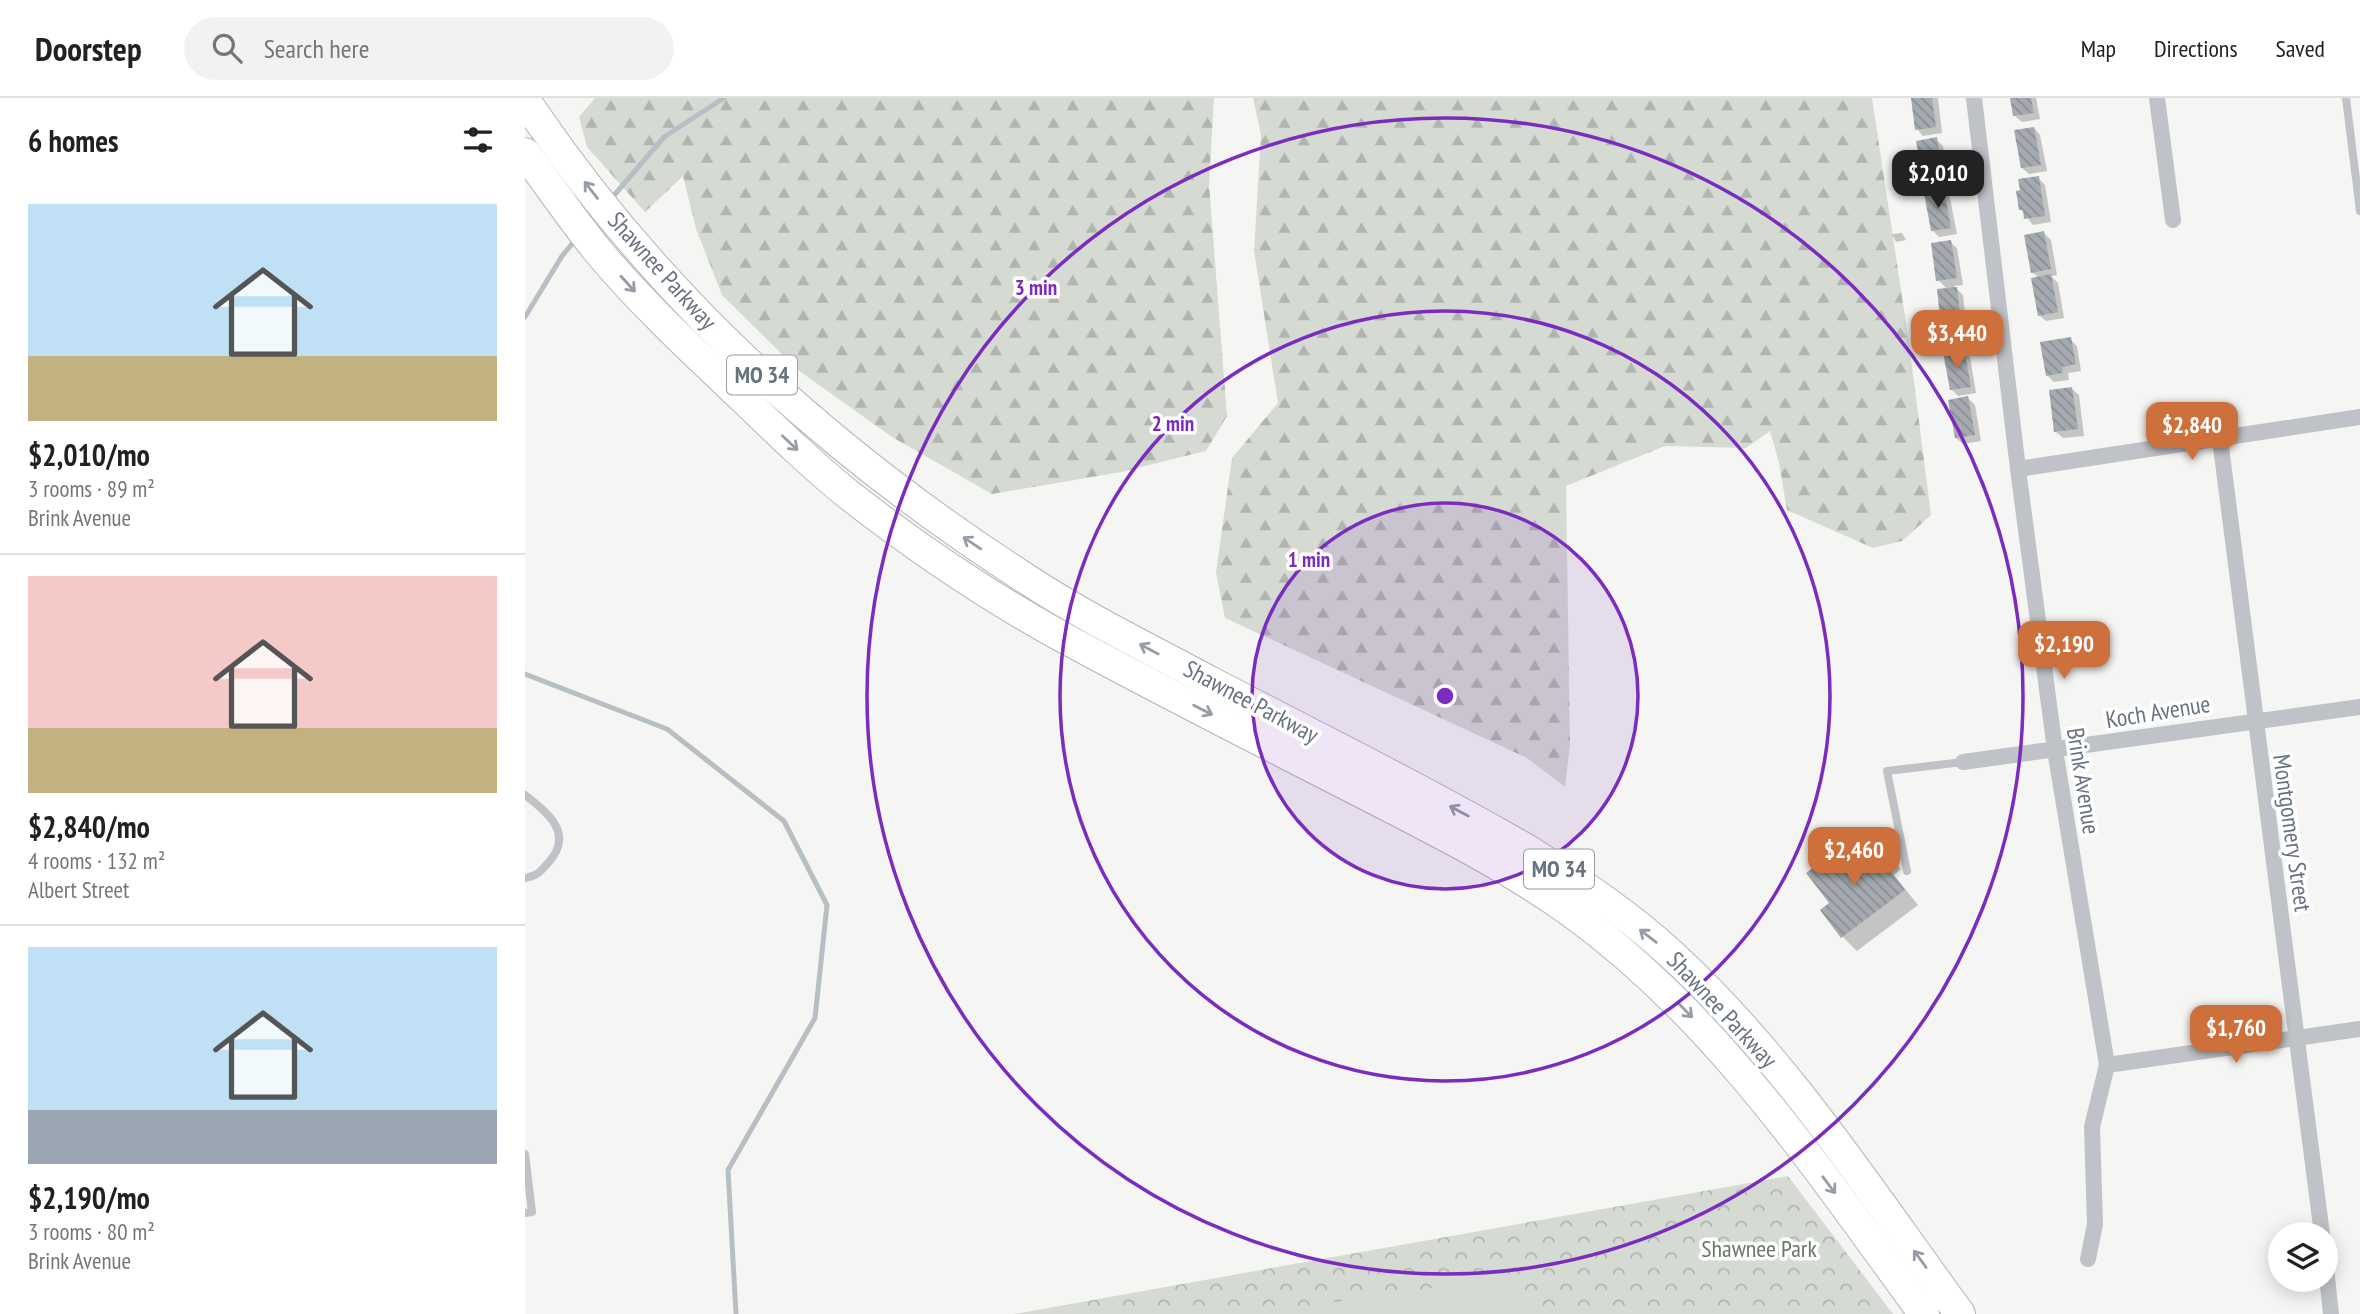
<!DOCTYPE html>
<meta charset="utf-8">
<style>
body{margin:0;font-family:"PT Sans Narrow",sans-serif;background:#f2f2f2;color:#202124;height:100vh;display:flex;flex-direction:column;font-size:26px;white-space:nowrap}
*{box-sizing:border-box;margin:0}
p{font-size:23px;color:#757577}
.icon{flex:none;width:38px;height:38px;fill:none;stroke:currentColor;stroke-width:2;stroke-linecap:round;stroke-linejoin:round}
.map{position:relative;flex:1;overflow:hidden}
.sheet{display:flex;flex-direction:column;background:#fff;width:525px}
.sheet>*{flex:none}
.fabs{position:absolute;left:1743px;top:1124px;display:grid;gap:14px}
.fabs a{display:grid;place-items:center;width:70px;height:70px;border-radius:50%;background:#fff;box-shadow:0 4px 18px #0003;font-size:35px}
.price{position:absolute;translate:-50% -60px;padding:0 16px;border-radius:14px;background:#ce703b;color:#fff;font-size:23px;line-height:46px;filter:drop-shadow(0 2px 4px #0008)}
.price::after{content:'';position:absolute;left:50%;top:42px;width:21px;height:16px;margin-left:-10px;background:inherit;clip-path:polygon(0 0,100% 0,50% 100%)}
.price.current{background:#222;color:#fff}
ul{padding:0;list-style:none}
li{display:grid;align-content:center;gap:14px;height:371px;padding:0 28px}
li+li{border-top:2px solid #e0e0e0}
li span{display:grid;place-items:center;height:217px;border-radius:0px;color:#555}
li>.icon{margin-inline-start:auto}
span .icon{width:126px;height:126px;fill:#fffc;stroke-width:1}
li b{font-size:30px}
h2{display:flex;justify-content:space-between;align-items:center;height:84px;padding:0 28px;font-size:30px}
header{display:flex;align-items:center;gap:42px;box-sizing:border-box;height:98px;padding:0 35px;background:#fff;border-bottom:2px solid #e0e0e0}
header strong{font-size:33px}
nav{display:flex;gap:38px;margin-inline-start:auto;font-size:24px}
.search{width:490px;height:63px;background:#f2f2f2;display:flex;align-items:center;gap:18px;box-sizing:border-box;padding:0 24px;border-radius:38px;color:#757577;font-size:26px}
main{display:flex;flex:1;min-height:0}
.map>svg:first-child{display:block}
</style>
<header>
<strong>Doorstep</strong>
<div class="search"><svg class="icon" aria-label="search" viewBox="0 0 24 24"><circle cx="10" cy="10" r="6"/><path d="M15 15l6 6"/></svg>Search here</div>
<nav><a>Map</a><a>Directions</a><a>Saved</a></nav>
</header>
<main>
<section class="sheet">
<h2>6 homes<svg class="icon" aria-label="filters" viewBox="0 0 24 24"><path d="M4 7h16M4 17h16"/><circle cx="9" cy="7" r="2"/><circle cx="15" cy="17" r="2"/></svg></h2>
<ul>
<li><span style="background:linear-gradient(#bfe0f5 70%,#c2b280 0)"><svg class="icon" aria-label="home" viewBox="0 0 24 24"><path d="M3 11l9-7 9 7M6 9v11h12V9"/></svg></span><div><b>$2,010/mo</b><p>3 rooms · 89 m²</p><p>Brink Avenue</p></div></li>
<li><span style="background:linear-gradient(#f6c9c9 70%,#c2b280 0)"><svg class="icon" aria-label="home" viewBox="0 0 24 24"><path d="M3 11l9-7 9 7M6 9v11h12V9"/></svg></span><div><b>$2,840/mo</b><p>4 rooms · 132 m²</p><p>Albert Street</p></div></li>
<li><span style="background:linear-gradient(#bfe0f5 75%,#9aa5b1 0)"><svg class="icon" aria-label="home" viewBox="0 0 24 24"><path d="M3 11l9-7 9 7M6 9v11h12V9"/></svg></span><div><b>$2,190/mo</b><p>3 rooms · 80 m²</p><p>Brink Avenue</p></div></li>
</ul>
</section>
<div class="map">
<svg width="1835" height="1216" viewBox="0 0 1835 1216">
<defs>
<pattern id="forest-firs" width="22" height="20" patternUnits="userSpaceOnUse" patternTransform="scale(1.75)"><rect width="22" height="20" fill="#d5dad3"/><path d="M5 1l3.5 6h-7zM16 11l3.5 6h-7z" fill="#b1b5b0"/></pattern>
<pattern id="park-crowns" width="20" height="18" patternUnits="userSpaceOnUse" patternTransform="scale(1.75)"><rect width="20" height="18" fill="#d5dad3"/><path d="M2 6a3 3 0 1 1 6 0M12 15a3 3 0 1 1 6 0" fill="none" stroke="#b1b5b0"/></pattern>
<pattern id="building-back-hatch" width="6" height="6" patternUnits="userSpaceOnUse" patternTransform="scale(1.75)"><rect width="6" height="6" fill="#a4aab0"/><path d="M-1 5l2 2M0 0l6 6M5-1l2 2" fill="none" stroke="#898f94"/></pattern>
</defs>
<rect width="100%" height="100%" fill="#f5f6f3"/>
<g fill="url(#forest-firs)">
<polygon points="70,0 689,0 684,87 702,318 681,353 596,374 467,396 367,339 273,272 197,197 171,131 158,78 120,114 62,49 54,19"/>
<polygon points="728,0 1347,0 1384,245 1406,417 1377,443 1348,450 1262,412 1254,365 1245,333 1221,350 1140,348 1041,388 1045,647 1040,689 1002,660 700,520 691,475 707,360 753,305 729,153 736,37"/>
</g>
<polygon fill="url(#park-crowns)" points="1263,1078 1368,1216 489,1216"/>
<polygon fill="#d5dad3" points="996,1177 1001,1216 755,1216 755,1212"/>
<g fill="#0003">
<polygon points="1387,0 1413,0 1417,35 1398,38 1392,31"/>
<polygon points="1487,0 1511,0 1515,21 1497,24 1490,18"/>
<polygon points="1509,30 1515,37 1522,73 1504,76 1497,70"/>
<polygon points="1411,41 1418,48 1424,84 1406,87 1400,80"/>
<polygon points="1513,80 1520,87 1526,124 1508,127 1496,112"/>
<polygon points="1419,93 1425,100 1432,136 1414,139 1407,132"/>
<polygon points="1377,135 1381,142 1371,144 1367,136"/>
<polygon points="1519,135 1526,142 1532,177 1526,178 1533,185 1539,220 1521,223 1514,217 1514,180 1507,174"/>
<polygon points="1425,144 1432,150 1438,187 1429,188 1438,197 1442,233 1425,235 1418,228 1422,191 1413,182"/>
<polygon points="1545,241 1552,248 1556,273 1543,275 1544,282 1529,284 1522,277"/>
<polygon points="1438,253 1445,259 1451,295 1433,298 1427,292"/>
<polygon points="1547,291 1554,297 1559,338 1538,340 1531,334"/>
<polygon points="1443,300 1450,307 1456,343 1438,346 1431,340"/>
<polygon points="1356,748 1376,771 1369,777 1393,807 1332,853 1318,839 1298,812 1306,806 1315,751 1326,762 1340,761"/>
</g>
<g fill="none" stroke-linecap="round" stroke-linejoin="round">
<g stroke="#b7bfc5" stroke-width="5">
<polyline points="85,102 139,39 199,0"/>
<polyline points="0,219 37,158 51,141"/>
<polyline points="0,576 142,631 259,723 302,807 290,920 203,1072 211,1216"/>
</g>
</g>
<g fill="url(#building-back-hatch)">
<polygon points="1386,0 1407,0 1411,29 1390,32"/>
<polygon points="1485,0 1506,0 1509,15 1488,18"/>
<polygon points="1509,29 1516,67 1496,70 1489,32"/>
<polygon points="1412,39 1418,77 1398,81 1391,43"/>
<polygon points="1514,78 1520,118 1499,121 1498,112 1494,112 1491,93 1495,92 1493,81"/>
<polygon points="1419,91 1426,130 1406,133 1399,95"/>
<polygon points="1519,133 1526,171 1506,175 1499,137"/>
<polygon points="1426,142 1432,180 1411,183 1406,145"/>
<polygon points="1526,176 1533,214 1513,218 1506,180"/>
<polygon points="1432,189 1436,227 1416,229 1412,191"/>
<polygon points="1546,239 1551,266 1537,269 1538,275 1521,278 1515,244"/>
<polygon points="1439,251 1446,289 1425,292 1418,254"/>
<polygon points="1547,289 1553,331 1529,334 1524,292"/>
<polygon points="1443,298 1450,337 1430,340 1423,302"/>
<polygon points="1356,746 1364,756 1347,769 1349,772 1359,764 1380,792 1316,840 1295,812 1304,805 1281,775 1316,749 1325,761 1335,753 1339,759"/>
</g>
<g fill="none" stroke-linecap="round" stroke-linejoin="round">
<defs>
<g id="highway">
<path d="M 0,2 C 130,197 307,356 503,482 C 561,520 625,551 686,584 C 792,639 898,692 1001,751 C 1051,782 1103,816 1147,857 C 1260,961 1345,1093 1435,1216"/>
<path d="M 0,55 C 24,87 47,121 72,152 C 118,207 170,255 222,304 C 255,336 288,368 324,397 C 389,448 460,496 532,536 C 638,594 746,648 853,703 C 919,737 986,771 1046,814 C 1193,920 1293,1072 1399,1216"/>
</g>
</defs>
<use href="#highway" stroke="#b2b5b8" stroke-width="32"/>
<g stroke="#bfc2c6" stroke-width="8">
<polyline points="1821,0 1835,113"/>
<path d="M 0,697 C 23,715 50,736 23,765 C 15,774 12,778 0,780"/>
<polyline points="1382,773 1362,673 1438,664"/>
<polyline points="0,1056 7,1114 0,1115"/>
</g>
<g stroke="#bfc2c6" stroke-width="16">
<polyline points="1449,0 1493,371 1530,652 1582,967 1567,1029 1570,1126 1563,1161"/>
<polyline points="1632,0 1648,122"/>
<path d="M 1695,341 C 1727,606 1764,871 1797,1136"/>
<polyline points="1493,371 1835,319"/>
<polyline points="1438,664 1835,609"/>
<polyline points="1582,967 1835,931"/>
<polyline points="1801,1170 1806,1216"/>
</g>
<use href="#highway" stroke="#fff" stroke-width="30"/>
</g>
<defs><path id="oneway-shaft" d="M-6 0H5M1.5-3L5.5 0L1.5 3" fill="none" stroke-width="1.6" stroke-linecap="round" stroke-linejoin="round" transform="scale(1.75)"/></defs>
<g stroke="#959da6">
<use href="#oneway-shaft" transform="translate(66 92) rotate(-128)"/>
<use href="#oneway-shaft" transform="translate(103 186) rotate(48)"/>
<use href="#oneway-shaft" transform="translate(265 345) rotate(43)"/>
<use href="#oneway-shaft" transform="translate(447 445) rotate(-146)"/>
<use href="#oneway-shaft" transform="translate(624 551) rotate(-152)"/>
<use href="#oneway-shaft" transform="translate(678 612) rotate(27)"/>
<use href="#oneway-shaft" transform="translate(934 713) rotate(-152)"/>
<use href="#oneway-shaft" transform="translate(1123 838) rotate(-142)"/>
<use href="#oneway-shaft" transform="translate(1160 912) rotate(46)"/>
<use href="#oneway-shaft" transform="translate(1304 1087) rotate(53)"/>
<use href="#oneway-shaft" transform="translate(1395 1161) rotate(-126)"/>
</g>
<circle cx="920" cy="598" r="193" fill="#7b2cbf" fill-opacity=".12"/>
<g fill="none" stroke="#7b2cbf" stroke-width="3.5">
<circle cx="920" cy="598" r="193"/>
<circle cx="920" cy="598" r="385"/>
<circle cx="920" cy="598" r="578"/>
</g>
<g text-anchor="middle" stroke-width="7" stroke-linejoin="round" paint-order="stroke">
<g fill="#fff" stroke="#959da6" stroke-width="2">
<rect x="202" y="257.5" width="70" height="39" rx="5"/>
<rect x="999" y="751.5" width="70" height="39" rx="5"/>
</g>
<g font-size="23" font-weight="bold" fill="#687380">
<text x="237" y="285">MO 34</text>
<text x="1034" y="779">MO 34</text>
</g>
<g font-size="24" fill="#687380" stroke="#fff">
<text transform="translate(137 173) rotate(48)" y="8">Shawnee Parkway</text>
<text transform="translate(726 604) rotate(28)" y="8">Shawnee Parkway</text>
<text transform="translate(1633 614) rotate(-9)" y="8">Koch Avenue</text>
<text transform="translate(1558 683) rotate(81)" y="8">Brink Avenue</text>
<text transform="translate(1767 735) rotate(82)" y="8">Montgomery Street</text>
<text transform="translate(1197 912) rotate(47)" y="8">Shawnee Parkway</text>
</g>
<g font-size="24" fill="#687866" stroke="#fff">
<text x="1234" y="1159">Shawnee Park</text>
</g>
</g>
<circle cx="920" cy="598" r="10" fill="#7b2cbf" stroke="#fff" stroke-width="3.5"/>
<g font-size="21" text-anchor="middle" font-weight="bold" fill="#7b2cbf" stroke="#fff" stroke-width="7" stroke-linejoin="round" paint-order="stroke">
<text x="511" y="197">3 min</text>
<text x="648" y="333">2 min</text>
<text x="784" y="469">1 min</text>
</g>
</svg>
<div class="fabs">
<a><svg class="icon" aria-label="layers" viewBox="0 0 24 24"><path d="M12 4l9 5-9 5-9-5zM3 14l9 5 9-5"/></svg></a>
</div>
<b class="price current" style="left:1413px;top:112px">$2,010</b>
<b class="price" style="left:1432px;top:272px">$3,440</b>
<b class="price" style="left:1667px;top:364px">$2,840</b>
<b class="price" style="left:1539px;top:583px">$2,190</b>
<b class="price" style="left:1329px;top:789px">$2,460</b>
<b class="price" style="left:1711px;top:967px">$1,760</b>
</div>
</main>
